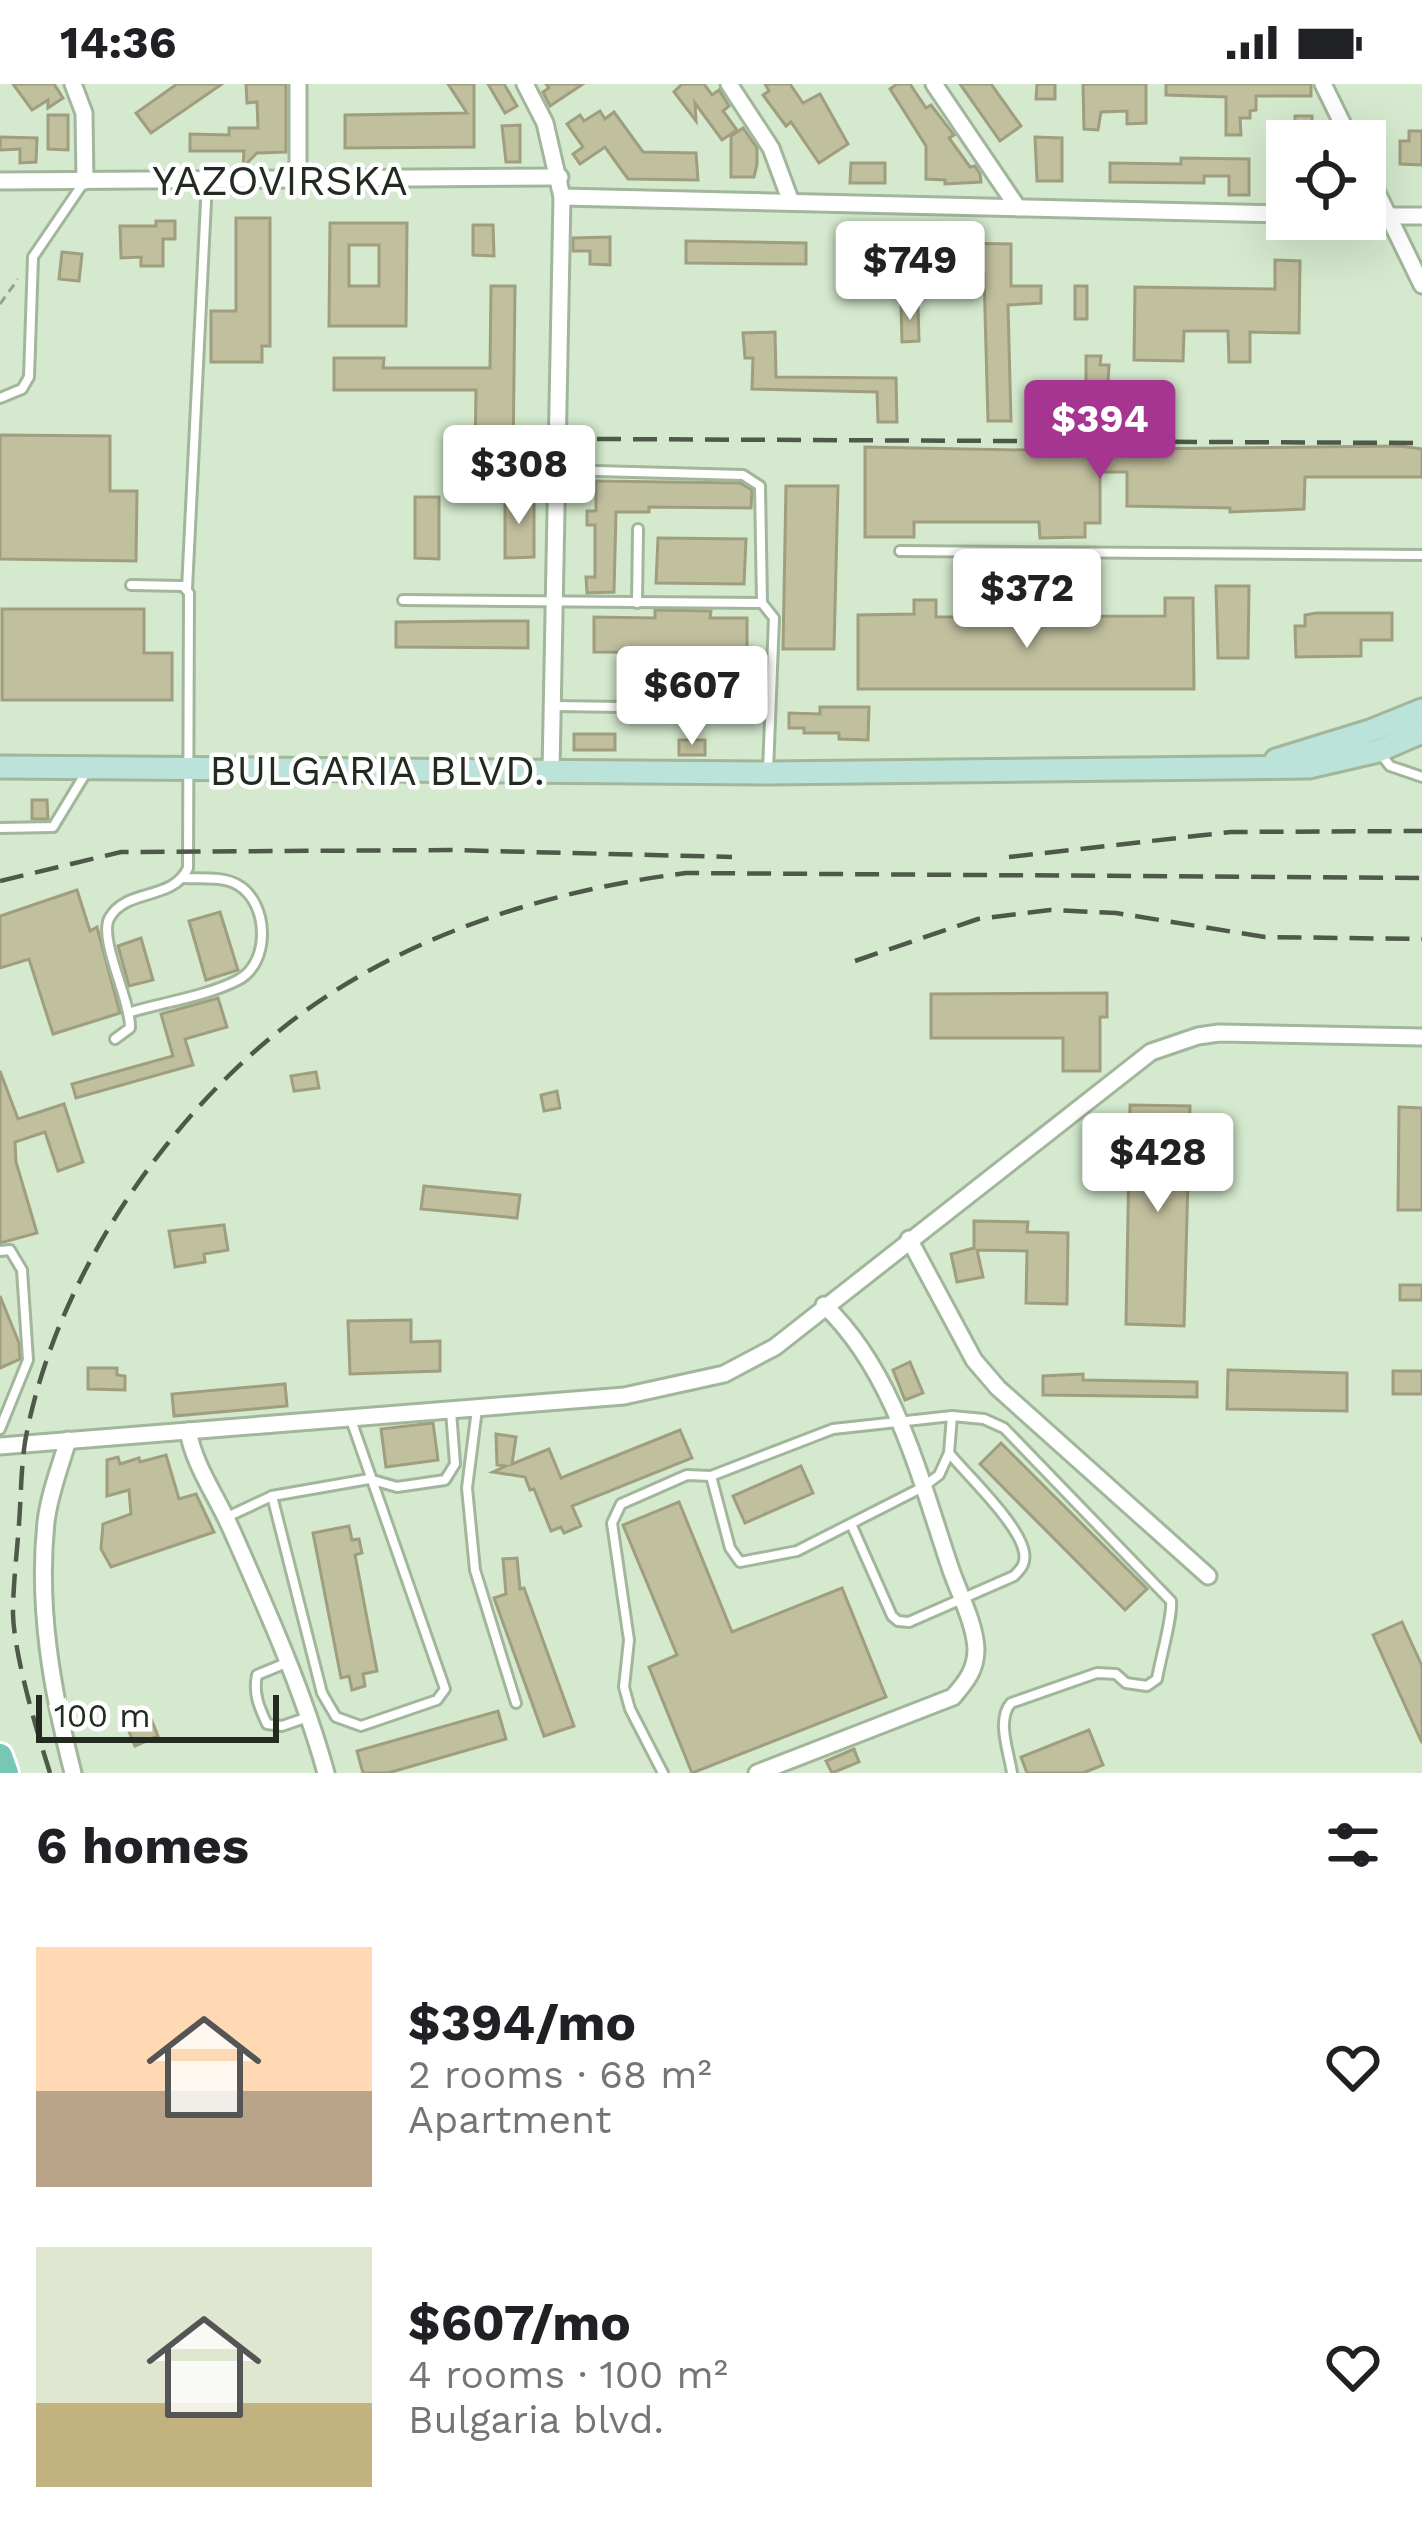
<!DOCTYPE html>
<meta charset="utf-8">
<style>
body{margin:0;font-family:"Work Sans",sans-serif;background:#f2f2f2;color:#202124;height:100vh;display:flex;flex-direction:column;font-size:45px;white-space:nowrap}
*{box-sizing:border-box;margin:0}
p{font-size:39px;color:#757577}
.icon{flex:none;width:66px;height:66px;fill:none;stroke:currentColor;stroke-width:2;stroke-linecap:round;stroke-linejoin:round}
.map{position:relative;height:1689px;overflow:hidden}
.drawer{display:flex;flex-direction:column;background:#fff;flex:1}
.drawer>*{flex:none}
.controls{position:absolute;left:1266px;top:36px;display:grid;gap:24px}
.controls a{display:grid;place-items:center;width:120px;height:120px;border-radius:0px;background:#fff;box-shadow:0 12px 48px #0002;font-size:60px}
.scale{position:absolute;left:36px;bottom:30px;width:243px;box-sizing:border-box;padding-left:12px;border:6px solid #232b21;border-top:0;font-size:33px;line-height:42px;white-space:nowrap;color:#232b21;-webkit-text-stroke:9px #fff;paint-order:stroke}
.price{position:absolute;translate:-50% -102px;padding:0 27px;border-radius:12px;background:#fff;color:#222;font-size:39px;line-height:78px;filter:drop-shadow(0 3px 6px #0008)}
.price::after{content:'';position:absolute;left:50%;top:72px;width:36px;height:27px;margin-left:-18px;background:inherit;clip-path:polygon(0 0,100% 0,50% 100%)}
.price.active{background:#a63592;color:#fff}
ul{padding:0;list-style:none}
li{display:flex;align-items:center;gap:36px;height:300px;padding:0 36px}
li span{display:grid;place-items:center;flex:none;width:336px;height:240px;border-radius:0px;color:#555}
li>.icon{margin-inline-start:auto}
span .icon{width:144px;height:144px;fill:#fffc;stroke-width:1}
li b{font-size:51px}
h2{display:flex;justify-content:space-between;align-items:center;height:144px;padding:0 36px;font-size:51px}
.status{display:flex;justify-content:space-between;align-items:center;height:84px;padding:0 60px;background:#fff;direction:ltr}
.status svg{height:33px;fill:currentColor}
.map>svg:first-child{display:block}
</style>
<div class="status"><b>14:36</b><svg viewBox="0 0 49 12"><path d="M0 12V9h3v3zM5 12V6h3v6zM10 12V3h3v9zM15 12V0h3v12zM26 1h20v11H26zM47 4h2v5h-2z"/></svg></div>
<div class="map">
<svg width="1422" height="1689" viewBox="0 0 1422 1689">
<rect width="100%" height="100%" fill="#d4e9cd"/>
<g fill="#c0bf9e" stroke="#9f9e7e" stroke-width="3" fill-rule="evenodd">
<polygon points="13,0 54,0 63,14 48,24 48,16 32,26"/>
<polygon points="177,0 222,0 151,49 136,29"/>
<polygon points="246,0 286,0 286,68 257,69 243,83 244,67 190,67 190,50 229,51 229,44 258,44 257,18 247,19"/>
<polygon points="448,0 474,0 474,63 345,64 345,31 467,29"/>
<polygon points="488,0 504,0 517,22 505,29"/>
<polygon points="546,0 583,0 550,22 543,8 549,4"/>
<polygon points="682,0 704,0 712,11 719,6 729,22 723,27 737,46 722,56 695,19 696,37 674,8"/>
<polygon points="765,0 790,0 803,19 820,10 848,60 819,79 791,38 786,42 763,11 769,7"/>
<polygon points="897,0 910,0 926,24 931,21 954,51 949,54 970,83 975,82 980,90 981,98 945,100 945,96 926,95 926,62 890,5"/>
<polygon points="960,0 991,0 1021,42 1000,57"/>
<polygon points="1037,0 1055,0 1055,15 1036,15"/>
<polygon points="1083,0 1146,0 1146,39 1127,40 1127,27 1101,28 1098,46 1084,45"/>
<polygon points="1166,0 1311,0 1311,12 1256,12 1256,26 1250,27 1250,34 1240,34 1241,51 1226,51 1226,13 1166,11"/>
<polygon points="600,27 605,35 614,28 643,68 696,69 698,96 628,95 605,63 580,80 573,70 583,63 567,40 580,31 584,37"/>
<polygon points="48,31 68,31 68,66 48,65"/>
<polygon points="1295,32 1312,32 1312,50 1295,51"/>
<polygon points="520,41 520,78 506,78 502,42"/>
<polygon points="743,44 757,64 757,80 754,93 731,93 731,52"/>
<polygon points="1409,47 1422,47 1422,81 1400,80 1400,57 1409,57"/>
<polygon points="0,53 37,54 36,78 20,79 20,65 0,66"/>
<polygon points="1035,53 1062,54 1062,97 1037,97"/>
<polygon points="1181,74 1249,75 1249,111 1229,111 1229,92 1204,92 1204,99 1110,98 1110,79 1181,80"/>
<polygon points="851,79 885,79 885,99 850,99"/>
<polygon points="1274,80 1287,80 1287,100 1272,100"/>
<polygon points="236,134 270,134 270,262 262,262 262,278 211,278 211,227 236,227"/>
<polygon points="156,137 175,137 175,155 163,155 163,182 141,182 141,173 121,174 120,142 156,142"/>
<path d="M 330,139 L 407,139 L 406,242 L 329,242 ZM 349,161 L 379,161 L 379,202 L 349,202 Z"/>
<polygon points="473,141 493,141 494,172 473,171"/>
<polygon points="610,153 610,181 590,180 590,167 573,167 573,154"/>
<polygon points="686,157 806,159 806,180 686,179"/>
<polygon points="902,158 1011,160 1011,202 1041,202 1041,219 1008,221 1011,337 988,337 984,190 937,189 937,182 872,173 872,159"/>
<polygon points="62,168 82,170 79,197 59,195"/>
<polygon points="1275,176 1300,177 1299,249 1250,248 1250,278 1229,278 1228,247 1184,247 1183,277 1134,276 1135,203 1275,205"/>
<polygon points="491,202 515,202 513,376 475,375 476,306 334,306 334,274 384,274 383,284 490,284"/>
<rect x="1075" y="202" width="12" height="33"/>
<polygon points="901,221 918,221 919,257 902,258"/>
<polygon points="775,248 776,293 896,294 897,338 878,338 877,308 752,305 753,274 745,274 743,249"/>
<polygon points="1086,272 1101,272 1100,281 1109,281 1107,315 1090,314 1091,303 1086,303"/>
<polygon points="0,351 110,352 110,407 137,407 136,477 0,475"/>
<polygon points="1400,362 1422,365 1422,393 1305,393 1304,425 1230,428 1230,424 1127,422 1127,388 1100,388 1100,439 1085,439 1085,453 1040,454 1039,438 914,438 914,453 865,453 865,363 1129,368 1129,365"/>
<polygon points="596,397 740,399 752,406 751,424 649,423 649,428 616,428 614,508 587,509 586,493 595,493 595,441 587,441 587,427 596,427"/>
<polygon points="786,402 838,402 834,565 783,565"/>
<polygon points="415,413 439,413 439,475 415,474"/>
<polygon points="505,413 534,414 534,473 505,474"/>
<polygon points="658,454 746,455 744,500 656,499"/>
<polygon points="1216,502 1249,502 1248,574 1218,574"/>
<polygon points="1165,514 1193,514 1194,605 858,605 858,531 914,530 914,516 936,516 936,533 1165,532"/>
<polygon points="2,525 144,525 144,569 172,569 172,616 2,616"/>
<polygon points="655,526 711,527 710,534 747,534 747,569 594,568 594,533 655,534"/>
<polygon points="1316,529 1392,529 1392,556 1361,556 1361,572 1296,573 1295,542 1305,542 1305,531"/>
<polygon points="497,537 528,537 528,564 396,563 396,538"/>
<polygon points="820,623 869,623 868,656 839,655 839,649 804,649 804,644 789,644 789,629 820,630"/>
<rect x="574" y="650" width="41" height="16"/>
<rect x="679" y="656" width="26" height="15"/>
<polygon points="32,716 47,716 48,735 32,735"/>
<polygon points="77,806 90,847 97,843 120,929 53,950 29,875 0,884 0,832"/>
<polygon points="220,828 238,886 206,896 189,837"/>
<polygon points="141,854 153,896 129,902 118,862"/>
<polygon points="1107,909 1107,933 1100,933 1100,987 1063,987 1063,954 931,954 931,910"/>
<polygon points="218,914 227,943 185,955 193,981 76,1014 72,1000 173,972 161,930"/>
<polygon points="0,987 18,1035 64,1020 83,1078 58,1087 45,1048 15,1058 16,1078 37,1149 0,1159"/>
<polygon points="316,988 319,1004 294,1007 291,992"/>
<polygon points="557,1007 560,1024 544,1027 541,1011"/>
<polygon points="1130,1021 1190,1022 1184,1242 1126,1240"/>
<polygon points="1399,1023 1422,1024 1422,1126 1398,1126"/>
<polygon points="424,1102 520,1111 517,1134 421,1125"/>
<polygon points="974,1137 1028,1138 1027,1148 1068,1149 1067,1220 1026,1219 1027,1167 977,1166 983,1193 957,1198 951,1170 974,1164"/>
<polygon points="224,1141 228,1166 204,1170 205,1178 175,1183 169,1147"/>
<rect x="1400" y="1201" width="22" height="15"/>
<polygon points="0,1212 19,1259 20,1275 0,1284"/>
<polygon points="411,1236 411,1258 440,1257 440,1287 350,1290 348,1237"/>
<polygon points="910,1278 923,1309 905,1316 893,1286"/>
<polygon points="88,1284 117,1284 117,1291 125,1292 125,1306 88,1305"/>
<polygon points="1228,1286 1347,1289 1347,1327 1227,1325"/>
<rect x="1393" y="1287" width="29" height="23"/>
<polygon points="1083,1290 1083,1296 1197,1298 1197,1313 1043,1311 1043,1292"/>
<polygon points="285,1300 287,1322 174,1332 172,1310"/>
<polygon points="433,1339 438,1376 386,1383 381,1345"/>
<polygon points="680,1346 692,1374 572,1422 581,1442 564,1449 561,1443 551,1447 534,1405 530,1406 525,1393 493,1388 506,1382 497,1381 496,1350 516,1353 512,1380 549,1365 561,1394"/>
<polygon points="1001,1359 1147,1505 1125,1526 980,1380"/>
<polygon points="166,1371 179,1415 196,1410 214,1448 111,1483 101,1465 103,1440 131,1430 129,1406 107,1412 107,1376 118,1373 120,1380 139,1374 140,1378"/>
<polygon points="801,1382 813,1409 745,1439 733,1412"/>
<polygon points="679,1418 732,1548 842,1504 886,1613 692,1689 649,1583 677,1571 623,1441"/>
<polygon points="349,1442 352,1456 359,1455 362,1469 355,1471 377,1587 363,1590 365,1602 352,1606 349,1592 341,1594 313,1449"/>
<polygon points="517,1474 520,1505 524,1504 574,1642 544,1652 494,1514 506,1510 503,1475"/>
<polygon points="1402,1538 1422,1582 1422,1659 1373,1551"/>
<polygon points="498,1627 506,1655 388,1689 363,1689 357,1667"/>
<polygon points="149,1630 158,1652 135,1662 126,1640"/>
<polygon points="1089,1646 1103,1681 1083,1689 1027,1689 1021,1673"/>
<polygon points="854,1665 859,1678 832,1689 826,1677"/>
</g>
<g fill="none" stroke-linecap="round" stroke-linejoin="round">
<defs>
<g id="lane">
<polyline points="0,314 22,305 29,293 33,173 84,98"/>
<polyline points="559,386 743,391 760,402 762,519 774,534 768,687"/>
<polyline points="900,467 1422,471"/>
<polyline points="187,505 207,97"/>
<polyline points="403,516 762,519"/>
<polyline points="637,519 638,445"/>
<polyline points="554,622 770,625"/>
<polyline points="1379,668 1390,682 1422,693"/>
<polyline points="0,744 53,743 87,687"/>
<path d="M 131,928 C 165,918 207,912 238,896 C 271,879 269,819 238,801 C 223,792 201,795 183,794"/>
<path d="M 115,955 L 130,944 C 131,916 97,853 110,833 C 127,804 173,817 188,784 L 189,509 L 183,502 L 131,501"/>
<polyline points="0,1167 10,1166 22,1186 28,1276 0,1345"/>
<polyline points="477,1325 467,1404 475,1486 516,1619"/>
<polyline points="711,1392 730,1464 740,1478 797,1467 923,1403 939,1391 949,1369 952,1332"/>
<polyline points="272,1412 322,1609 336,1633 361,1642 437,1616 445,1605 350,1333"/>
<polyline points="227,1433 272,1412 369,1395 397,1403 445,1396 455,1380 451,1327"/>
<path d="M 852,1442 L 892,1532 L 898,1537 L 909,1538 L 1014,1492 C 1022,1484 1026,1479 1024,1468 C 1019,1440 968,1392 949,1369"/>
<path d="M 286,1579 L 257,1591 C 253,1609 259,1623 267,1640 L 282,1642 L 308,1633"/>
<path d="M 663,1689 L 630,1625 L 624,1603 L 629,1556 L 612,1439 L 621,1420 L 687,1391 L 711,1392 L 833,1345 L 952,1332 L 984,1335 L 1004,1344 L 1171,1517 C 1173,1532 1160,1576 1157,1595 L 1147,1602 L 1126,1599 L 1116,1590 L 1097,1589 L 1011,1619 C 996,1636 1009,1668 1012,1689"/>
</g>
<g id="street">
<polyline points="73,0 84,29 85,97"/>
<polyline points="298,0 298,96"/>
<polyline points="525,0 545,39 562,113 551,687"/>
<polyline points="729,0 771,64 791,118"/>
<polyline points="934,0 1018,124"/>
<polyline points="1323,0 1351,57"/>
<polyline points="1365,84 1422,201"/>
<polyline points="0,97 560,93"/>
<polyline points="562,113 1287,130"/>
<polyline points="1365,132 1422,132"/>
<polyline points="909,1155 974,1276 998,1304 1208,1492"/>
<path d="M 188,1347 C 195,1384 217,1412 232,1447 C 267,1526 303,1606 326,1689"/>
<path d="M 68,1356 C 60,1383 49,1411 46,1438 C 37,1523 52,1607 73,1689"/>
<polyline points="0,1362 624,1312 724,1290 775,1263 1151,968 1198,952 1219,949 1422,953"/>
<path d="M 757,1689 L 953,1613 C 966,1598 976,1586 976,1565 C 975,1540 959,1509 951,1486 C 920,1395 895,1288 824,1221"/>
</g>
<g id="secondary">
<polyline points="1276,676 1370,647 1422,626"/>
<polyline points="0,683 768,689 1309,683 1378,667 1422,648"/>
</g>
<polyline id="primary" points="0,1672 6,1689"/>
</defs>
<use href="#lane" stroke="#a1b69b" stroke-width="14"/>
<use href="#street" stroke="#a1b69b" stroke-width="21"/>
<use href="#secondary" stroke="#a1b69b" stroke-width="27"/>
<use href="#primary" stroke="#fff" stroke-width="30"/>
<polyline stroke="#94a48e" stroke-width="3" stroke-dasharray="9 6" stroke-linecap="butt" points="0,220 18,195"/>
<use href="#lane" stroke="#fff" stroke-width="8"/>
<use href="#street" stroke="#fff" stroke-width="15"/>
<use href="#secondary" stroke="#bce3da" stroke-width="21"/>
<use href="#primary" stroke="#78c7b4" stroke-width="24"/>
<g stroke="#4e594a" stroke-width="4.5" stroke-dasharray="24 12" stroke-linecap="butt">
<polyline points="597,355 1422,359"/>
<polyline points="1009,773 1231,748 1422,747"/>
<polyline points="0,797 121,768 451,766 732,773"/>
<polyline points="855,877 978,835 1050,826 1116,829 1265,853 1422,855"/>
<path d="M 50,1689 C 37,1648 14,1571 13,1530 C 13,1500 17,1469 19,1440 C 21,1413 21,1385 25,1358 C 53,1202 160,1040 284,943 C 398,853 544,807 686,789 L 1422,794"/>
</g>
</g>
<g text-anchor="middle" stroke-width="9" stroke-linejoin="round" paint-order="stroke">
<g font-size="42" fill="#232b21" stroke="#fff">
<text x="280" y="111">YAZOVIRSKA</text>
<text x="377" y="701">BULGARIA BLVD.</text>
</g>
</g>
</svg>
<div class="controls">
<a><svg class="icon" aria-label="locate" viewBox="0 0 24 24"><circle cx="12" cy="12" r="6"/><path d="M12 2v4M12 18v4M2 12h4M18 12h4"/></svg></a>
</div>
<div class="scale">100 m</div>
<b class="price" style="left:910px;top:239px">$749</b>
<b class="price active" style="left:1100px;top:398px">$394</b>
<b class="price" style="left:519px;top:443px">$308</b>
<b class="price" style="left:1027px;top:567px">$372</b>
<b class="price" style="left:692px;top:664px">$607</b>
<b class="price" style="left:1158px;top:1131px">$428</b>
</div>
<section class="drawer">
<h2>6 homes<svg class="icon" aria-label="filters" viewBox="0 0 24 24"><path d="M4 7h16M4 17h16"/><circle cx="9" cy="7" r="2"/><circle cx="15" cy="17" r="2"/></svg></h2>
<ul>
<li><span style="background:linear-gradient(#ffd9b3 60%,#b9a48a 0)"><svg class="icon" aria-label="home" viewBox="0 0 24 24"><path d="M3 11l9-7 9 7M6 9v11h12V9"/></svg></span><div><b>$394/mo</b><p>2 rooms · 68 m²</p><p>Apartment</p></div><svg class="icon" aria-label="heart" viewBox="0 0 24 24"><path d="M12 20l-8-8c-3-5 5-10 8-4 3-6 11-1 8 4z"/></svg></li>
<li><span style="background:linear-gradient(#dfe7d0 65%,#c2b280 0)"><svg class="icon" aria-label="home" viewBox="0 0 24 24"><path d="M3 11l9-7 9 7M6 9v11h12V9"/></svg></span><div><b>$607/mo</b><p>4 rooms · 100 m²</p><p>Bulgaria blvd.</p></div><svg class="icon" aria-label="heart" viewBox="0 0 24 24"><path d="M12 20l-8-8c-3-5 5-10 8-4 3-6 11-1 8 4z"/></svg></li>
</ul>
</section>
